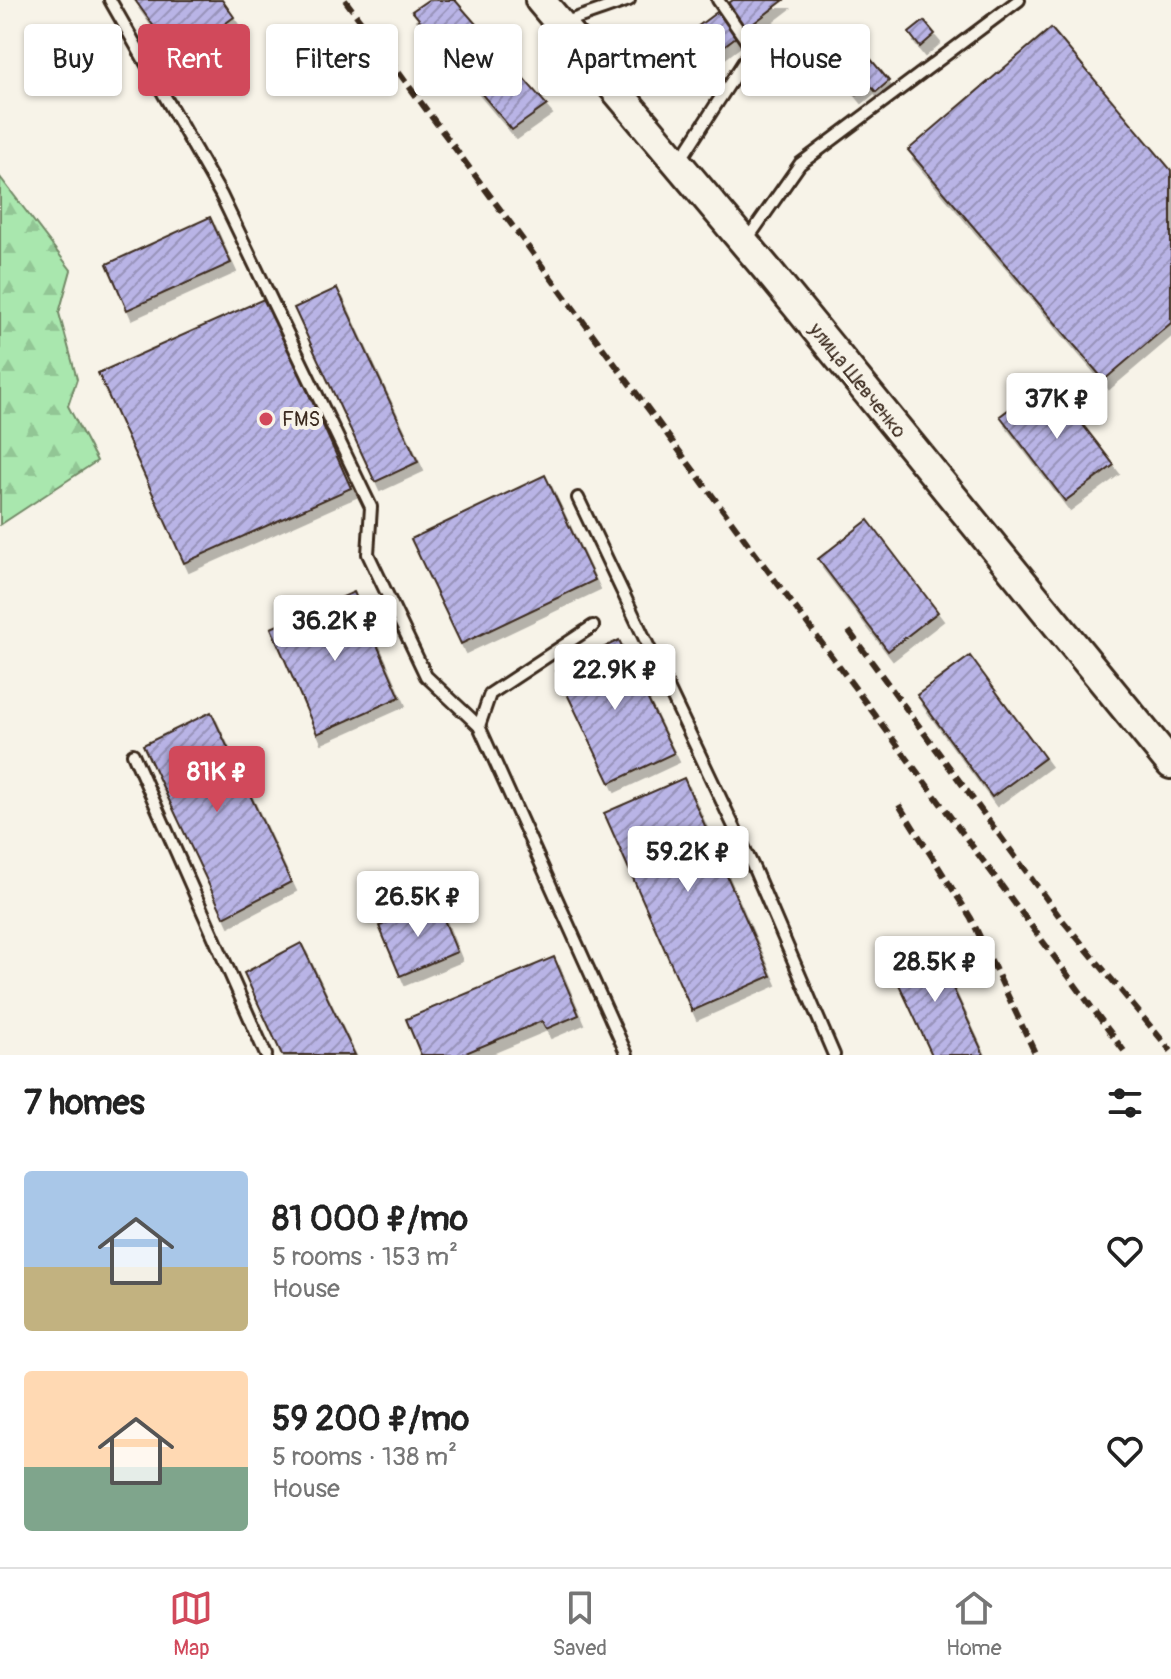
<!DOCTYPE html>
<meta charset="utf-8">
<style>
body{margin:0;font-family:Pangolin,sans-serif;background:#f6f6f6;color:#222;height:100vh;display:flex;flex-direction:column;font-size:30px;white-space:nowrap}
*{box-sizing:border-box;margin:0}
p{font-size:26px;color:#767676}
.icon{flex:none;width:44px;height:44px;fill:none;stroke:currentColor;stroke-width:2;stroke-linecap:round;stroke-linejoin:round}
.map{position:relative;height:1055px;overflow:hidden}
.side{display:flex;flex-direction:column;background:#fff;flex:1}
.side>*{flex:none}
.banner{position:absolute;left:24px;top:24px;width:1124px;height:72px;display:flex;gap:16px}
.price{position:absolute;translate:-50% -68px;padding:0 18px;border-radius:8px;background:#fff;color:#222;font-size:26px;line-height:52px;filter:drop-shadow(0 2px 4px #0008)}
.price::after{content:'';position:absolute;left:50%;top:48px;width:24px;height:18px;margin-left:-12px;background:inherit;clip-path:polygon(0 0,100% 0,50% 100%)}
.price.current{background:#d1495b;color:#fff}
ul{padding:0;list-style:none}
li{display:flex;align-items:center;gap:24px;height:200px;padding:0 24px}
li span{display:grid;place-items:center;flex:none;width:224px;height:160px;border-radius:8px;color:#555}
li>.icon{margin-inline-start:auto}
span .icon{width:96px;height:96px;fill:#fffc;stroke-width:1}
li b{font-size:34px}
h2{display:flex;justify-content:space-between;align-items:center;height:96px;padding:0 24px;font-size:34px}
.tag{padding:0 28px;border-radius:8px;background:#fff;box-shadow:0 2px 6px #0004;font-size:28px;line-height:72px}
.tag.current{background:#d1495b;color:#fff}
.tab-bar{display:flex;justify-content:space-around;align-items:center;height:112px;border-top:2px solid #e0e0e0;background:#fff;font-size:22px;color:#767676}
.tab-bar a{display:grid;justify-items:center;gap:4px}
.tab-bar .current{color:#d1495b}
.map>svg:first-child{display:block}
</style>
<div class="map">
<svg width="1171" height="1055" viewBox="0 0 1171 1055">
<defs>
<pattern id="forest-firs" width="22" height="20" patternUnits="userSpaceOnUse" patternTransform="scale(2)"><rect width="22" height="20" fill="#a9e7ae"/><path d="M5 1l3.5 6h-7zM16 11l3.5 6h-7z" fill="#92c695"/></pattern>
<pattern id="building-hatch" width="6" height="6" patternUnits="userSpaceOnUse" patternTransform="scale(2)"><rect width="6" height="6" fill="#b9b4e6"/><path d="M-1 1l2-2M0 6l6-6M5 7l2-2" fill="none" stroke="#9893ba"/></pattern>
<filter id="shadow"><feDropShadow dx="5" dy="9" stdDeviation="0" flood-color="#0004"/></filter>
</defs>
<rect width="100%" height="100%" fill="#f7f3e8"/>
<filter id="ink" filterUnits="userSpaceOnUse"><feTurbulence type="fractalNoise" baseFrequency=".0125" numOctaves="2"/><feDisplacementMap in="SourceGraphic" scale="16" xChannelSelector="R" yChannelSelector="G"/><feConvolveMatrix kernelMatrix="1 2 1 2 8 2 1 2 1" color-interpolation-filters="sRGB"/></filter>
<g filter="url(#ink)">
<polygon fill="url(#forest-firs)" stroke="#728866" stroke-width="2" points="0,177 71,270 59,313 77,379 68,406 97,461 0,525"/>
<g fill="url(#building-hatch)" stroke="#3b2a1e" stroke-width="2" filter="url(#shadow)">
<polygon points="135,0 222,0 234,17 177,59"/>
<polygon points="428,0 455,0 547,105 512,130 412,11"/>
<polygon points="733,0 784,0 716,52 697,27"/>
<polygon points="924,21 935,34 920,47 909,33"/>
<polygon points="1051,28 1171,170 1171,323 1104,380 908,150"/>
<polygon points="854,56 861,64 869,57 889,81 876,92 869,84 857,94 837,70"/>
<polygon points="210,217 231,263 127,310 107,264"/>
<polygon points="337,288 418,462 375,482 294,308"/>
<polygon points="266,298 351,488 184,563 98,373"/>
<polygon points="1048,380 1114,465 1065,501 1000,416"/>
<polygon points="545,475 595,580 461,644 411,539"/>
<polygon points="868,520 938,612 888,651 818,559"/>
<polygon points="354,592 400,697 317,734 271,628"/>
<polygon points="619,640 674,753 610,783 556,671"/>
<polygon points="970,656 1045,758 992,797 917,695"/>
<polygon points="211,712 291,882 224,917 143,745"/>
<polygon points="684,778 771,976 692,1011 604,813"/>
<polygon points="437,902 457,952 400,976 379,926"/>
<polygon points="301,943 355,1055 282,1055 244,973"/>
<polygon points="932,943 984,1055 932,1055 889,963"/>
<polygon points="554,957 579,1015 546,1029 542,1021 461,1055 421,1055 406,1019"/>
</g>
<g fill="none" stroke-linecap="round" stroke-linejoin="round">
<defs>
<g id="lane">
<polyline points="110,0 221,195 371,507 368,554 426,676 479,726 627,1055"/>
<polyline points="563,23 629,0"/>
<polyline points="679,162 752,49 718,0"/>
<polyline points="746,241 800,164 1019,0"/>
<polyline points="578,498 755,871 834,1055"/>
<polyline points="479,726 490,694 593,626"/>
<polyline points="133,754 266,1055"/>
</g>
<polyline id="secondary" points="540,0 770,273 1171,764"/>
</defs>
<use href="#lane" stroke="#3b2a1e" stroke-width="16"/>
<use href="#secondary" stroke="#3b2a1e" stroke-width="34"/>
<use href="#lane" stroke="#f7f3e8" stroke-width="10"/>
<use href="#secondary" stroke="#f7f3e8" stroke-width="28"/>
<g stroke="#3b2a1e" stroke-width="6" stroke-dasharray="12 6" stroke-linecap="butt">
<polyline points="345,0 1127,1055"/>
<polyline points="849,631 1059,916 1171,1051"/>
<polyline points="899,805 971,918 1036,1055"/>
</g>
</g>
</g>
<circle fill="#d1495b" stroke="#f7f3e8" stroke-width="3" cx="266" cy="419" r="8"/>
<g text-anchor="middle" stroke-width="8" stroke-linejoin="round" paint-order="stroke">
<g font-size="20" fill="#3b2a1e" stroke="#f7f3e8">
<text transform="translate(858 380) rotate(51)" y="7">улица Шевченко</text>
</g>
<g font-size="20" fill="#3b2a1e" stroke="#f7f3e8" text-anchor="start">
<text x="282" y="426">FMS</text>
</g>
</g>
</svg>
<b class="price" style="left:1057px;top:441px">37K ₽</b>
<b class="price" style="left:335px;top:663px">36.2K ₽</b>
<b class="price" style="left:615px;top:712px">22.9K ₽</b>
<b class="price current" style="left:217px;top:814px">81K ₽</b>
<b class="price" style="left:688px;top:894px">59.2K ₽</b>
<b class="price" style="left:418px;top:939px">26.5K ₽</b>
<b class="price" style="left:935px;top:1004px">28.5K ₽</b>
<div class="banner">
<a class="tag">Buy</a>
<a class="tag current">Rent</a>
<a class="tag">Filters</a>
<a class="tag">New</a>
<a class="tag">Apartment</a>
<a class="tag">House</a>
</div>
</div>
<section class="side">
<h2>7 homes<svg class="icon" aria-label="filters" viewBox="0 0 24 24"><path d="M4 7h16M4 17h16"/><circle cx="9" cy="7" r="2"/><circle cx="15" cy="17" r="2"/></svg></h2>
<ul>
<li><span style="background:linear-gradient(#a9c7e8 60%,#c2b280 0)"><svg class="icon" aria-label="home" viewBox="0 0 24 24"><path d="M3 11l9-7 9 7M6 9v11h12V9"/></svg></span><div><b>81 000 ₽/mo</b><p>5 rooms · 153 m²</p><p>House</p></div><svg class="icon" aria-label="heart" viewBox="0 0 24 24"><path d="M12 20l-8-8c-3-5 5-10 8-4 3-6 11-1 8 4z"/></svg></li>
<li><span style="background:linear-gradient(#ffd9b3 60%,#7fa58c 0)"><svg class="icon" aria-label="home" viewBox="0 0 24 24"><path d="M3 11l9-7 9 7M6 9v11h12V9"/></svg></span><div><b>59 200 ₽/mo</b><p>5 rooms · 138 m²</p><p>House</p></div><svg class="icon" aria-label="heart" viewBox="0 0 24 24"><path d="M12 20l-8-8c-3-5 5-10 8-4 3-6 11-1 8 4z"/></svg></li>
</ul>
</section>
<nav class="tab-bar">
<a class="current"><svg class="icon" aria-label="map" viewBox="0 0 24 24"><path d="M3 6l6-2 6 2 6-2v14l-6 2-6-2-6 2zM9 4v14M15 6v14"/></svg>Map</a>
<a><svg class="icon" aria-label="saved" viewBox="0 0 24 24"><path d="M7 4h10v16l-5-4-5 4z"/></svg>Saved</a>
<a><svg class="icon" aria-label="home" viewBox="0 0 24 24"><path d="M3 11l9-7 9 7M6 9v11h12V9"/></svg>Home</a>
</nav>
